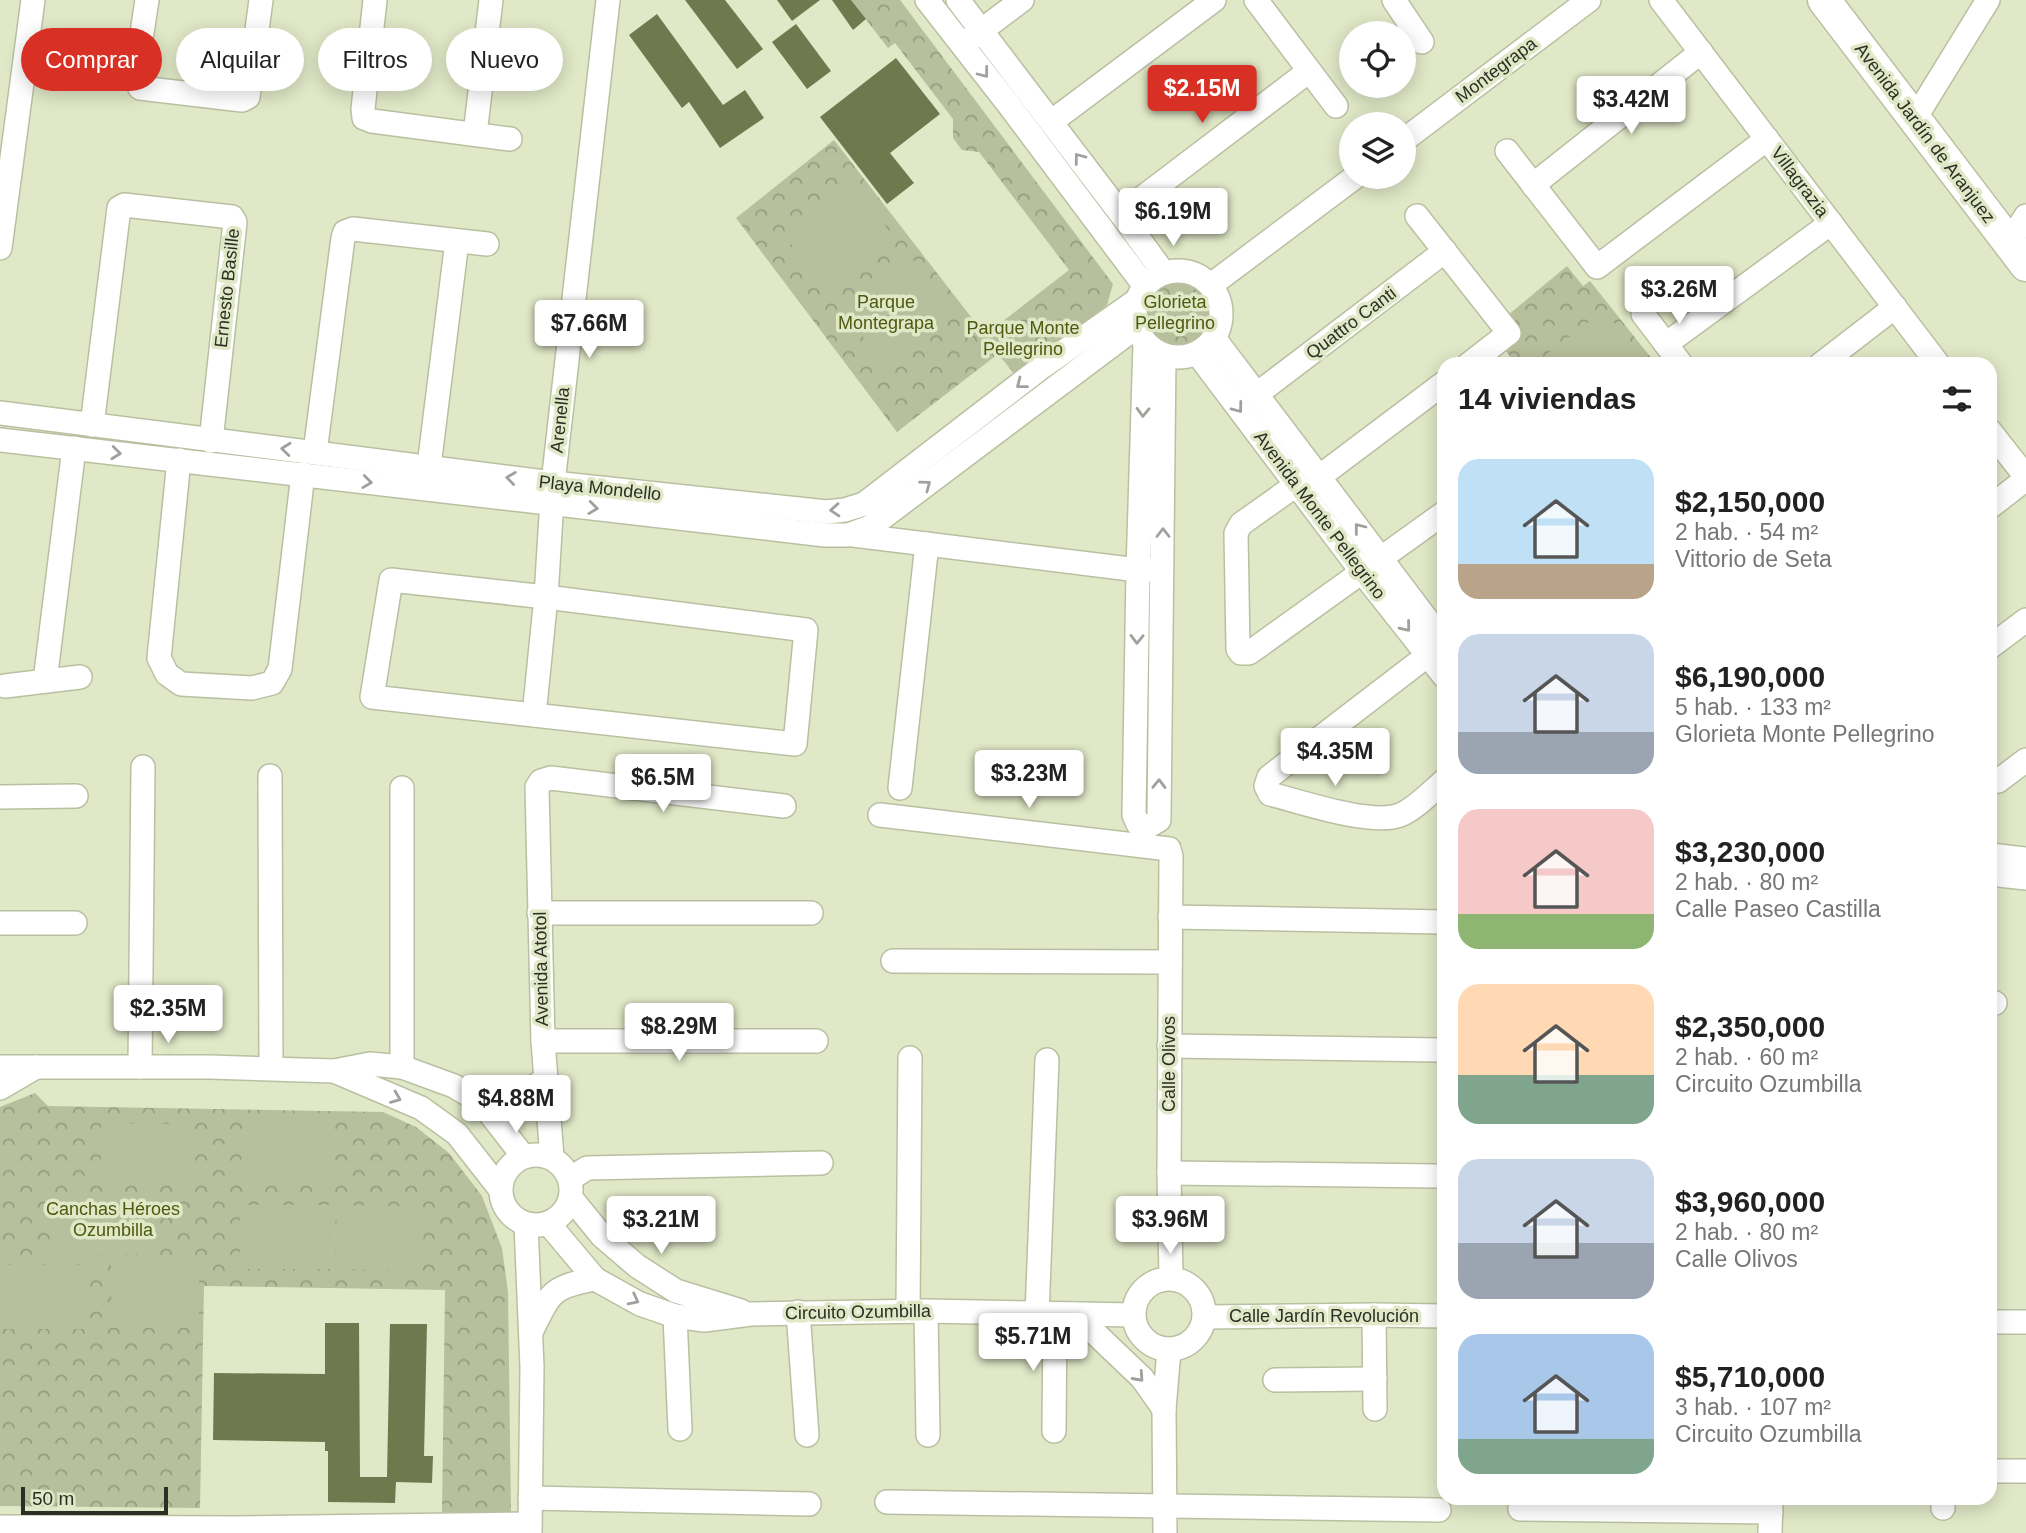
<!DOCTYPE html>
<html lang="es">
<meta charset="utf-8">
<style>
body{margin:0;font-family:Arial,sans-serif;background:#f6f6f6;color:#222;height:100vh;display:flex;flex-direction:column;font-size:26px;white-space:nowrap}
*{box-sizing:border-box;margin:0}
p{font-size:23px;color:#767676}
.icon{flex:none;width:38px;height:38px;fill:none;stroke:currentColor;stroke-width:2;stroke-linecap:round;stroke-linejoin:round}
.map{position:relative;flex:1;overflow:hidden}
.details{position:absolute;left:1437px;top:357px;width:560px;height:1148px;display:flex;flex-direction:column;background:#fff;border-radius:21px;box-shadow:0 4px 18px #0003}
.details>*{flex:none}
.hud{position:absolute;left:21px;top:28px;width:665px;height:63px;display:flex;gap:14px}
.fabs{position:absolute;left:1339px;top:21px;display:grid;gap:14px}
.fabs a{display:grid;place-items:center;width:77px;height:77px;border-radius:50%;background:#fff;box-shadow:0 4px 18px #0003;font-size:35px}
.scale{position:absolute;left:21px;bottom:18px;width:147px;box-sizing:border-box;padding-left:7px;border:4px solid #2c2f23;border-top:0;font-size:19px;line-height:24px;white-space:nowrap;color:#2c2f23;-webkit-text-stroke:5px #e0e8c7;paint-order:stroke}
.price{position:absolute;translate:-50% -60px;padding:0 16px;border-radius:7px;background:#fff;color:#222;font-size:23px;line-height:46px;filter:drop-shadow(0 2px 4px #0008)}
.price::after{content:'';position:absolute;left:50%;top:42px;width:21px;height:16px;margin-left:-10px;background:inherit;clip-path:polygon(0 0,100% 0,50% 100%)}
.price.current{background:#d93025;color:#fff}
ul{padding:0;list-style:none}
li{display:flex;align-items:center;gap:21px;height:175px;padding:0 21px}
li span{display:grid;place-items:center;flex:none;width:196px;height:140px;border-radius:21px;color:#555}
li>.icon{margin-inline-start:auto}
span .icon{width:84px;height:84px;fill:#fffc;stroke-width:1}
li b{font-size:30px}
h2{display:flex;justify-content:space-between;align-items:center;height:84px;padding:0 21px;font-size:30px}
.pill{padding:0 24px;border-radius:32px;background:#fff;box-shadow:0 4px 18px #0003;font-size:24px;line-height:63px}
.pill.current{background:#d93025;color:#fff}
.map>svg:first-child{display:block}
</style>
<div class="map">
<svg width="2026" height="1533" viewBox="0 0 2026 1533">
<defs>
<pattern id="forest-crowns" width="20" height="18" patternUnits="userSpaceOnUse" patternTransform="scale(1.75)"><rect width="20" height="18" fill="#b7bf9d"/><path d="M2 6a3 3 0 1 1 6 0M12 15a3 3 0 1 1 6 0" fill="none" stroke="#959c80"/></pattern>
</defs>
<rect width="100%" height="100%" fill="#e0e8c7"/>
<g fill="url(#forest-crowns)">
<polygon points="851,0 900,0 1113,284 1107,305 1016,376 998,354 897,432 736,218 834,140 985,335 1069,270 979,152 962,150 953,138 953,119 895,43 888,48"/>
<polygon points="1567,266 1583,286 1590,281 1656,364 1516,364 1505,350 1522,336 1507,316"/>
<circle cx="1176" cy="313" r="35"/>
<polygon points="35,1093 48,1106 383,1112 416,1127 449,1153 482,1196 502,1248 508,1292 511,1512 442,1512 445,1290 204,1286 200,1508 0,1506 0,1107"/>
</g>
<g fill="#b7bf9d">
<polygon points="855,186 893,236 826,289 787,239"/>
<polygon points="912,258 951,310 883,363 843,311"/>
<polygon points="1604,310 1636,352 1620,364 1542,364 1539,360"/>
<polygon points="242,1121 330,1121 330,1185 241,1185"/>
<polygon points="101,1123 190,1124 190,1185 101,1184"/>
<polygon points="141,1194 142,1254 53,1255 52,1195"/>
<polygon points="240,1205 330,1205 329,1269 240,1269"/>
<polygon points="337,1205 424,1207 423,1271 335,1269"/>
<polygon points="111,1264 199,1264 199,1328 112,1328"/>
<rect x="0" y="1265" width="88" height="64"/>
</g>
<g fill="#70794d">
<polygon points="685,0 725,0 763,49 737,69"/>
<polygon points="777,0 820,0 792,21"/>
<polygon points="832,0 851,0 866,19 853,30"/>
<polygon points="657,14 723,105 745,90 764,118 720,148 689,102 682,108 629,35"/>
<polygon points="796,24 831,71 807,89 772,42"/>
<polygon points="896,58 940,114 890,153 914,183 887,204 820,117"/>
<polygon points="325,1323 359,1323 360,1477 387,1477 390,1324 427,1324 424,1456 433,1456 432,1483 396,1482 395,1503 328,1502 328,1451 325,1451 325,1442 213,1440 214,1373 325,1374"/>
</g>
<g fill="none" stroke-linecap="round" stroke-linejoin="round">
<defs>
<g id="street">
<polyline points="147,0 135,79 140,88 242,100 248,97 261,0"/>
<polyline points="375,0 363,109 364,118 372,121 510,139"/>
<polyline points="927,0 1009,105 1144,285"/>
<polyline points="958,0 1121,214 1163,272"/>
<polyline points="1256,0 1336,106"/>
<polyline points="1394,0 1422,42"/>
<polyline points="1661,0 1938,364"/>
<polyline points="970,39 1022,0"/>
<polyline points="1914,120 1988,0"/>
<polyline points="1051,122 1214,0"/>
<polyline points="475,134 491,0"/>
<polyline points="1404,140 1589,0"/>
<polyline points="1507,151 1597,267 1767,139"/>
<polyline points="1533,185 1701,52"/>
<polyline points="1121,214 1309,71"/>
<polyline points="1417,216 1509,333 1469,364"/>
<polyline points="2009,243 2026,216"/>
<polyline points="0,248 33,0"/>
<circle cx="1178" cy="314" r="43"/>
<polyline points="1211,285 1355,177"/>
<polyline points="1643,314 1681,364"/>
<polyline points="1214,338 1444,642"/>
<polyline points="1145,344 1138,570 1134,815 1138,824 1149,826 1159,820 1164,356"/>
<polyline points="1666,344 1831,223"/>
<polyline points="1197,353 1362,572 1444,676"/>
<polyline points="1821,364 1895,307"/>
<polyline points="1257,394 1445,251"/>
<polyline points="0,413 553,483 827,512 845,510 864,504 1042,367 1136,301"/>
<polyline points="92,425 119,208 124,205 232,217 235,222 211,441"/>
<polyline points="1990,431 2026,477"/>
<polyline points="0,440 825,535 848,535 870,527 1136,327"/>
<polyline points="315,452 343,238 345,232 353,229 487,244"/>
<polyline points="179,460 159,658 167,674 181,684 252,688 272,683 280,669 303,474"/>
<polyline points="429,466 457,241"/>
<polyline points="1319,477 1444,383"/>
<polyline points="1296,485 1241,524 1236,533 1238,649 1241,653 1249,653 1444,513"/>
<polyline points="1990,507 2026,479"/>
<polyline points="853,535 1138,570 1152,570"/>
<polygon points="391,580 546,597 806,630 795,744 372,697"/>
<polyline points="1990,647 2026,620"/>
<path d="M 1428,655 L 1269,777 L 1266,786 L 1270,794 C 1302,802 1371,826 1400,815 C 1414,810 1432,791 1444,781"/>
<polyline points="45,681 74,448"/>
<polyline points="5,686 80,677"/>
<polyline points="534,715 546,597 553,483 608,0"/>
<polyline points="270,776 271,1068"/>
<polyline points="1990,782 1998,781 2026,760"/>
<polyline points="402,788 402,1067"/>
<polyline points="900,788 927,544"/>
<polyline points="0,797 76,796"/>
<polyline points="880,815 1169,849 1171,856 1169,1173 1171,1278"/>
<polyline points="1990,855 2026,859"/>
<polyline points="1990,874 2026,878"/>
<polyline points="539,913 811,913"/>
<polyline points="1170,917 1444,922"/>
<polyline points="0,923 75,923"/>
<polyline points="893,961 1170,962"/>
<polyline points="1990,1003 1995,1003"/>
<polyline points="543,1041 816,1041"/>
<polyline points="1169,1046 1440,1050"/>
<polyline points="0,1067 210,1067 334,1071 370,1064 402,1067 454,1086 481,1102 523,1156"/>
<polyline points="140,1067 143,767"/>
<polyline points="334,1071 421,1108 457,1134 500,1189"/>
<polyline points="0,1088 36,1067"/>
<polyline points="481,1102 523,1094 546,1079"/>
<circle cx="536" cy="1190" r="35"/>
<polyline points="552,1158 543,1041 537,787 541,781 551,778 784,806"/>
<polyline points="1169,1173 1439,1176"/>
<polyline points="570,1179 587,1168 821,1163"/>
<polyline points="571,1198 602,1236 637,1266 676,1291 741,1311"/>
<polyline points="548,1223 595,1279 640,1304 675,1316 704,1320 751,1314 926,1311 1133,1315"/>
<polyline points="526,1224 532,1367 530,1533"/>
<circle cx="1169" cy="1314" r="35"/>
<polyline points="908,1311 910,1058"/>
<polyline points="926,1311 928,1435"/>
<polyline points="798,1312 807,1435"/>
<polyline points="1037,1314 1047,1060"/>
<polyline points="1075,1314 1142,1378 1164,1409"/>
<polyline points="1374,1315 1375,1409"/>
<polyline points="675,1316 680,1429"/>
<polyline points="1205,1317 1374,1315 1444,1316"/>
<polyline points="1990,1322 2026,1322"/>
<path d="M 532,1330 C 551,1292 551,1287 595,1279"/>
<polyline points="1275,1380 1375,1379"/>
<polyline points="1054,1431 1055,1314"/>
<polyline points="1990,1471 2026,1471"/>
<polyline points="530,1498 809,1504"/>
<polyline points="887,1502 1439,1510"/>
<polyline points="1943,1508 1943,1498"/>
<polyline points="1520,1509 1771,1512"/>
<polyline points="0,1527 236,1528 530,1524"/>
<polyline points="1165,1533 1164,1409 1169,1350"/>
<polyline points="1770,1533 1771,1498"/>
</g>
<polyline id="secondary" points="1824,0 2026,265"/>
</defs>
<use href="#street" stroke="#b9c0a1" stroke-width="26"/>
<use href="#secondary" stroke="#b9c0a1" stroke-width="35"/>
<use href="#street" stroke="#fff" stroke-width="23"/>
<use href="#secondary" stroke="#fff" stroke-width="32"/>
</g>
<defs><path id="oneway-chevron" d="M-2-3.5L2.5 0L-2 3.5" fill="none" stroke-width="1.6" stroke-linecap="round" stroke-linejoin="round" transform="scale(1.75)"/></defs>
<g stroke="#a0a19c">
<use href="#oneway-chevron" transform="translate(984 73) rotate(52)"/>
<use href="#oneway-chevron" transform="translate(1079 158) rotate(-127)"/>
<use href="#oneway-chevron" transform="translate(1021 384) rotate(142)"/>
<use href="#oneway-chevron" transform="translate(1238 408) rotate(53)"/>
<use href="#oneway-chevron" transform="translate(1143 412) rotate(92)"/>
<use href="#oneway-chevron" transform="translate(286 449) rotate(-174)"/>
<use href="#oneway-chevron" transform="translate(116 453) rotate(6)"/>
<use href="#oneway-chevron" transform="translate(511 478) rotate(-172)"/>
<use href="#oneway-chevron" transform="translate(367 482) rotate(7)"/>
<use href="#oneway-chevron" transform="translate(926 485) rotate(-37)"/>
<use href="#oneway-chevron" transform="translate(593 508) rotate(7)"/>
<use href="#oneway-chevron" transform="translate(835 510) rotate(176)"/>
<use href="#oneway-chevron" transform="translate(1359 528) rotate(-128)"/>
<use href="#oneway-chevron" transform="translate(1163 533) rotate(-90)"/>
<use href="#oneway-chevron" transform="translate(1406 627) rotate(51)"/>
<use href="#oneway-chevron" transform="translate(1137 639) rotate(91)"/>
<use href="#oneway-chevron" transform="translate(1159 784) rotate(-89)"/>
<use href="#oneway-chevron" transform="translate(396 1098) rotate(22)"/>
<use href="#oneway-chevron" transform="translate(634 1300) rotate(27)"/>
<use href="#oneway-chevron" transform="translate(1139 1377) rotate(48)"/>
</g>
<g text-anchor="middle" stroke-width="7" stroke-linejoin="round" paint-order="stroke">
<g font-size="18" fill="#2c2f23" stroke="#e0e8c7">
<text transform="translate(1496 70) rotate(-37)" y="6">Montegrapa</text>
<text transform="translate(1925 133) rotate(53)" y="6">Avenida Jardín de Aranjuez</text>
<text transform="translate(1800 182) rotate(53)" y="6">Villagrazia</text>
<text transform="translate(227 288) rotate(-84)" y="6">Ernesto Basille</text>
<text transform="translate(1351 323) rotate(-37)" y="6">Quattro Canti</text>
<text transform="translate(560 420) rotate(-84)" y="6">Arenella</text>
<text transform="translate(600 488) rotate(6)" y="6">Playa Mondello</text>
<text transform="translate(1320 515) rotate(53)" y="6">Avenida Monte Pellegrino</text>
<text transform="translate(541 969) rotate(-91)" y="6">Avenida Atotol</text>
<text transform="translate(1169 1064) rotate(-90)" y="6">Calle Olivos</text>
<text transform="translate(858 1312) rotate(-1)" y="6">Circuito Ozumbilla</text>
<text x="1324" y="1322">Calle Jardín Revolución</text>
</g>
<g font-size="18" fill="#4e5a10" stroke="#e0e8c7">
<text x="886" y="308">Parque<tspan x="886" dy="21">Montegrapa</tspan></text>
<text x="1175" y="308">Glorieta<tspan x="1175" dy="21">Pellegrino</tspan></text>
<text x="1023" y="334">Parque Monte<tspan x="1023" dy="21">Pellegrino</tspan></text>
<text x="113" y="1215">Canchas Héroes<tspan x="113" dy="21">Ozumbilla</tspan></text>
</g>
</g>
</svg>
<div class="fabs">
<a><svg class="icon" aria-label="locate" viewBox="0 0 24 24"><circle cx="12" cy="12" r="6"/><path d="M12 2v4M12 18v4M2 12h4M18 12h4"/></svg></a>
<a><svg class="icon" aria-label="layers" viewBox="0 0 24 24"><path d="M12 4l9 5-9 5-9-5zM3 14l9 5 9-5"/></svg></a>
</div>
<div class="scale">50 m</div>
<b class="price current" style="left:1202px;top:125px">$2.15M</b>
<b class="price" style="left:1631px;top:136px">$3.42M</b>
<b class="price" style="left:1173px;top:248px">$6.19M</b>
<b class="price" style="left:1679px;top:326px">$3.26M</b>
<b class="price" style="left:589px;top:360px">$7.66M</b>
<b class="price" style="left:1335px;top:788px">$4.35M</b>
<b class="price" style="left:1029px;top:810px">$3.23M</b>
<b class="price" style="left:663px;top:814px">$6.5M</b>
<b class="price" style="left:168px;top:1045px">$2.35M</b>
<b class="price" style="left:679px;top:1063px">$8.29M</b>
<b class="price" style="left:516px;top:1135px">$4.88M</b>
<b class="price" style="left:661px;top:1256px">$3.21M</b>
<b class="price" style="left:1170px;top:1256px">$3.96M</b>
<b class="price" style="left:1033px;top:1373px">$5.71M</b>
<div class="hud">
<a class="pill current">Comprar</a>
<a class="pill">Alquilar</a>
<a class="pill">Filtros</a>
<a class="pill">Nuevo</a>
</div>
<section class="details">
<h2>14 viviendas<svg class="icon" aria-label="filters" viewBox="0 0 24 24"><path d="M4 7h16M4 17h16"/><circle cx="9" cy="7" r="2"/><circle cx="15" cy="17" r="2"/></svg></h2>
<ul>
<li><span style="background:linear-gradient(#bfe0f5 75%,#b9a48a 0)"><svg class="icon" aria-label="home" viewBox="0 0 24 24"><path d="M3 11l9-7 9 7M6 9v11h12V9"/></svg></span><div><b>$2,150,000</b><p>2 hab. · 54 m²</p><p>Vittorio de Seta</p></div></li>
<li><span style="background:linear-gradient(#c9d6e8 70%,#9aa5b1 0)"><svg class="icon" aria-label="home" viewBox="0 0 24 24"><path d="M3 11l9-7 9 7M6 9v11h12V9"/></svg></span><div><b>$6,190,000</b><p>5 hab. · 133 m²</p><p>Glorieta Monte Pellegrino</p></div></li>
<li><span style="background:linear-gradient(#f6c9c9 75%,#8fb573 0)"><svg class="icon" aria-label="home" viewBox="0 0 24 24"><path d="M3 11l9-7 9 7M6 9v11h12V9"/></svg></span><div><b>$3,230,000</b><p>2 hab. · 80 m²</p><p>Calle Paseo Castilla</p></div></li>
<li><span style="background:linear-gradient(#ffd9b3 65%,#7fa58c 0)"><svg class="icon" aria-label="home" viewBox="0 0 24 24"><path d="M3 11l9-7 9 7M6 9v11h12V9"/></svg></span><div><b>$2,350,000</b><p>2 hab. · 60 m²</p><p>Circuito Ozumbilla</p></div></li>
<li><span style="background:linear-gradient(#c9d6e8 60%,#9aa5b1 0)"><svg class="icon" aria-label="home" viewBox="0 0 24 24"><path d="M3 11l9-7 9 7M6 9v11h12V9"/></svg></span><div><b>$3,960,000</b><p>2 hab. · 80 m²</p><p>Calle Olivos</p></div></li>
<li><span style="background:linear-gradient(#a9c7e8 75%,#7fa58c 0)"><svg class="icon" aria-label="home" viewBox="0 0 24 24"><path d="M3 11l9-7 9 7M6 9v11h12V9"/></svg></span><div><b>$5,710,000</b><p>3 hab. · 107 m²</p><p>Circuito Ozumbilla</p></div></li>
</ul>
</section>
</div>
